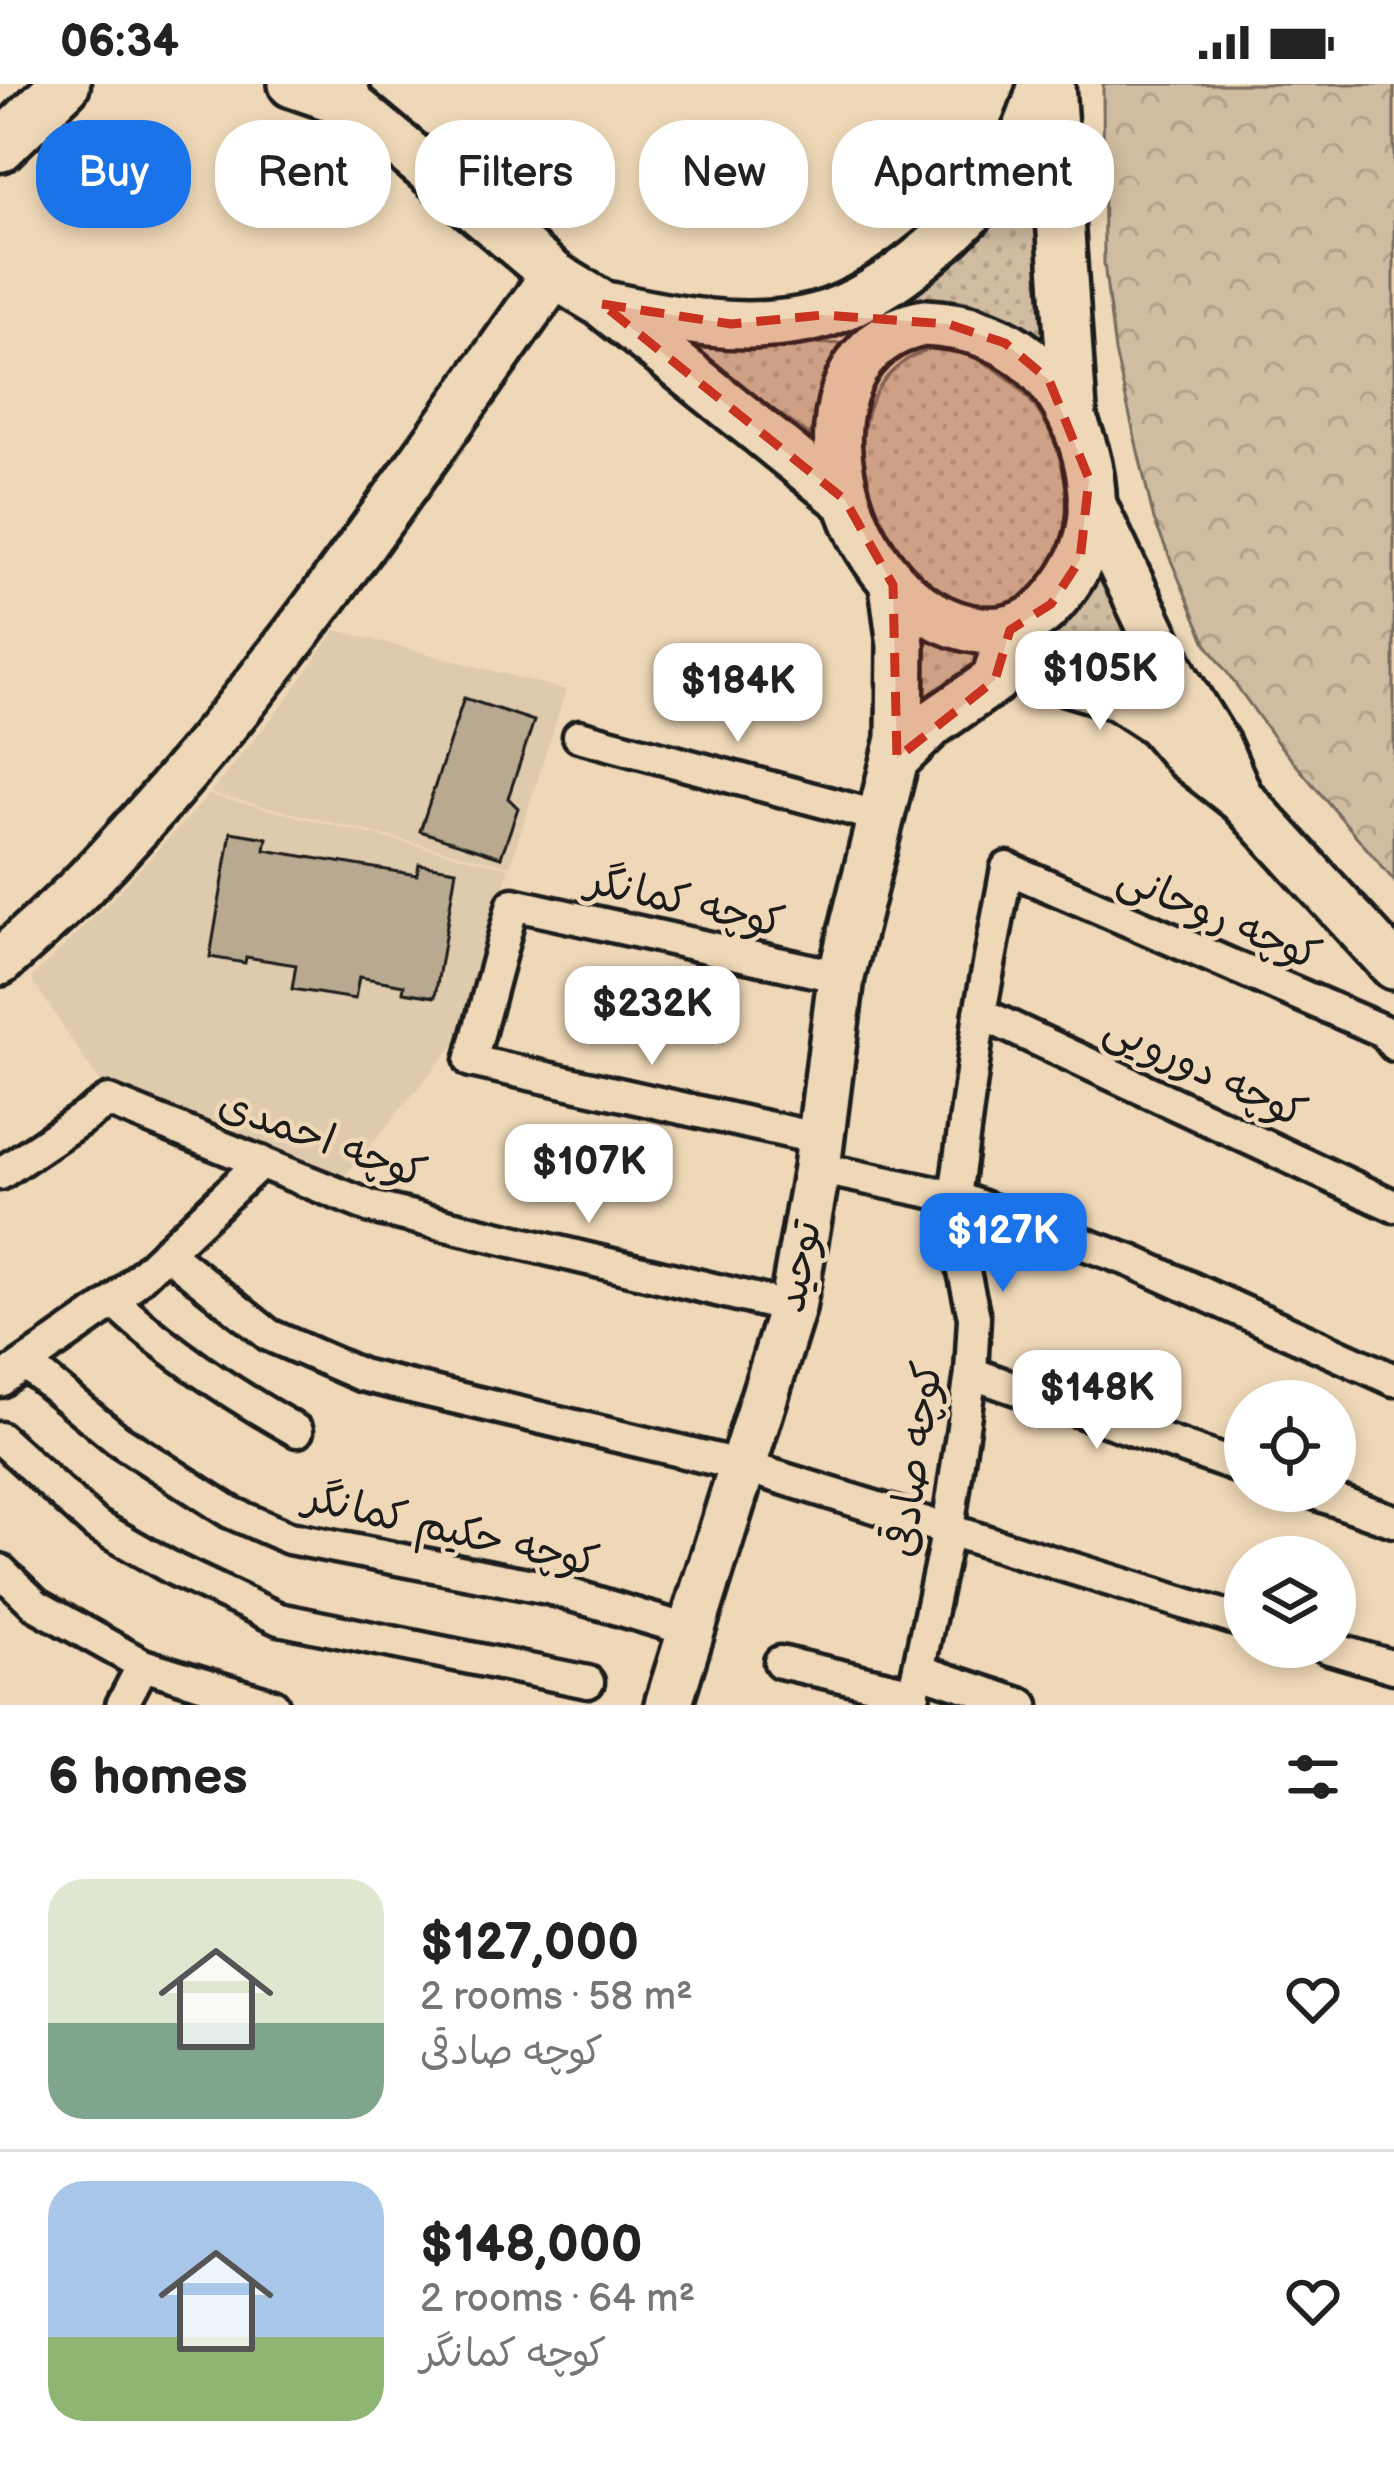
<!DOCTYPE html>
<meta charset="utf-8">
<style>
body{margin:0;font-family:"Balsamiq Sans","Playpen Sans Arabic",sans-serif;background:#f2f2f2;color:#222;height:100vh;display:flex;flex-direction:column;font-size:45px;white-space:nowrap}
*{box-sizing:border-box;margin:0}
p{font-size:39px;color:#767676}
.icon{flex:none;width:66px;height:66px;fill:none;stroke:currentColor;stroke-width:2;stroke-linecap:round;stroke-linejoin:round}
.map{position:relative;height:1621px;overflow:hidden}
.panel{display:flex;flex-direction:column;background:#fff;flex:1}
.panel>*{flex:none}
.top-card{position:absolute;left:36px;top:36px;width:1323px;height:108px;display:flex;gap:24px}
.controls{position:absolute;left:1224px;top:1296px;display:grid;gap:24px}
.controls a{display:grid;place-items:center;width:132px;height:132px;border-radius:50%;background:#fff;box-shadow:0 6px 18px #0003;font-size:60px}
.price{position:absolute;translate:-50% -102px;padding:0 27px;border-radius:24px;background:#fff;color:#222;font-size:39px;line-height:78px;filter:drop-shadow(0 3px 6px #0008)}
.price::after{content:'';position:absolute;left:50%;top:72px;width:36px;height:27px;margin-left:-18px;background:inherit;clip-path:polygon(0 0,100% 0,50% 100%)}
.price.active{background:#1a73e8;color:#fff}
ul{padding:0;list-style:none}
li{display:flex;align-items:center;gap:36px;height:300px;padding:0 48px}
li+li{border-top:3px solid #e0e0e0}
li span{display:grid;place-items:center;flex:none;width:336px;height:240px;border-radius:36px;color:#555}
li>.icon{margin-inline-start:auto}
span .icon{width:144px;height:144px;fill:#fffc;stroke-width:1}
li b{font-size:51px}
h2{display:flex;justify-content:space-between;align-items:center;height:144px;padding:0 48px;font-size:51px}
.pill{padding:0 42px;border-radius:48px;background:#fff;box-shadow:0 6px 18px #0003;font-size:42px;line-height:108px}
.pill.active{background:#1a73e8;color:#fff}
.status{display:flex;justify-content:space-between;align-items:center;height:84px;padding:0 60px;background:#fff;direction:ltr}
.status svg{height:33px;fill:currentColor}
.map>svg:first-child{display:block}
</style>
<div class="status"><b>06:34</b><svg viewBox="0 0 49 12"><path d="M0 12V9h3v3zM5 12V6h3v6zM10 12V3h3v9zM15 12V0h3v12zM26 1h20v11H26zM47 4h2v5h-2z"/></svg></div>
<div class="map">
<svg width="1394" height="1621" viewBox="0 0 1394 1621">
<defs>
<pattern id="green-dots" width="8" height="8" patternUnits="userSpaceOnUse" patternTransform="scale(3)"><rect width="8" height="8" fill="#d0bca0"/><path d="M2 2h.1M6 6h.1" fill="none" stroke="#b2a189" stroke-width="1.8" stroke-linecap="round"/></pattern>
<pattern id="forest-crowns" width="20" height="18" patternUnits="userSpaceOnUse" patternTransform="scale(3)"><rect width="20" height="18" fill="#d0bca0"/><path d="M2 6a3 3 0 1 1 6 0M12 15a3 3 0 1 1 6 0" fill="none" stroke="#b2a189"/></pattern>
</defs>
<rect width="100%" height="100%" fill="#eed8b7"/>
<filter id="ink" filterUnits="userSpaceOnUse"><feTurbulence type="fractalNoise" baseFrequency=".00833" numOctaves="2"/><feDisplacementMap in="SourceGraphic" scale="24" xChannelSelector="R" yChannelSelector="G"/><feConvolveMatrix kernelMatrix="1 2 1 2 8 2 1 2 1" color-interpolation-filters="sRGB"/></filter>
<g filter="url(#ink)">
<g fill="#decaac">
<polygon points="336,546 566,606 510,782 210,709 281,623"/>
<polygon points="209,711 509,784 459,955 343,1094 101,1000 31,894 107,820"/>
</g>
<g fill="url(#green-dots)" stroke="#766c5e" stroke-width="3">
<path d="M 1023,87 L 1037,88 L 1048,261 C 1009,224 966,213 913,213 Z"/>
<polygon points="846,259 850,263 822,300 810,352 700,272 702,264"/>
<path d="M 930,265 C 1027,266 1094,385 1055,472 C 1021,548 944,526 900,472 C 850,411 841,294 930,265 Z"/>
<polygon points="1105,485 1177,629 1113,589 1035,564"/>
<polygon points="910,537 984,572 917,624"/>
</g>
<polygon fill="url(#forest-crowns)" stroke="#766c5e" stroke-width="3" points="1103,0 1394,0 1394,797 1277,658 1206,559 1154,436 1115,268 1104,179"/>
<g fill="#baa991" stroke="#1c1c1c" stroke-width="3">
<polygon points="464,614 534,637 508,714 518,724 501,773 420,747"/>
<polygon points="231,748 267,754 265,766 417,791 419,780 456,786 435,913 403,908 404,901 359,893 355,915 292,905 296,881 246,873 245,879 210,873"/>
</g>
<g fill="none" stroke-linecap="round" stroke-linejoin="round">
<defs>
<g id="street">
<polyline points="579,652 880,733"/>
<polyline points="980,929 1394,1122"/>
<polyline points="820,1055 471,977 513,820 841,893"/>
<polyline points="817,1084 955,1113 1131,1177 1394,1296"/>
<polyline points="0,1090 108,1017 371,1123 792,1224"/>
<polyline points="166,1168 269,1251 361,1291 743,1382 1245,1538"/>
<path d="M 114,1218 C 171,1270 230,1309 297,1347"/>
<polyline points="27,1281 117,1355 230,1428 289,1454 548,1504 691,1547"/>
<polyline points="971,1289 1245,1385"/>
<polyline points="0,1297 114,1218 261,1078"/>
<polyline points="0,1354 96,1441 175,1486 279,1535 588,1598"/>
<polyline points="1309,1407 1394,1437"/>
<polyline points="0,1486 36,1521 143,1581 273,1621"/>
<polyline points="1326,1563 1394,1583"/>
<polyline points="780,1578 914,1609"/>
<polyline points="921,1587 1023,1621"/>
<polyline points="122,1621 143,1581"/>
<polyline points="911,1621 948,1445 971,1289 974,1233 959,1165 955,1113 980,929 1007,784 1383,947 1394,961"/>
</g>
<g id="secondary">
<polyline points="292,0 350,20 343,0"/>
<polyline points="1051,0 1073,327"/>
<polyline points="350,20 554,191 602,220 845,416"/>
<path d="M 611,222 C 673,236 740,248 803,236 C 875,223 967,144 1006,84 C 1022,59 1034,29 1042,0"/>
<path d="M 924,239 C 961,241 996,249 1026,273 C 1074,311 1104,395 1088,454 C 1082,477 1068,500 1053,517 C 1034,540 1009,549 980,546 C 838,529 773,267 924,239 Z"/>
<polyline points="1092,419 1175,594 1217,662 1235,703"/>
<polyline points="1010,546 1042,590 1118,613 1158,639 1187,673 1242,716 1394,882"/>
<polyline points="897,674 933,639 995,596 1010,546"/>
<path d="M 0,878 C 31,850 64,822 93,791 C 267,608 408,396 554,191"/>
<polyline points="668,1621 792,1224 817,1084 841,893 900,655 901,561 893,501"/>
</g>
<polyline id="primary" points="0,63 65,0"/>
</defs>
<use href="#street" stroke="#1c1c1c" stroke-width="39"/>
<use href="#secondary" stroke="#1c1c1c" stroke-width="54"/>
<use href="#primary" stroke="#1c1c1c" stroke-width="57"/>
<use href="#street" stroke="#eed8b7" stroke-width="30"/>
<use href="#secondary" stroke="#eed8b7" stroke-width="45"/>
<use href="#primary" stroke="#eed8b7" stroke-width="48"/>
</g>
</g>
<path fill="#c8321e" fill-opacity="0.2" stroke="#c8321e" stroke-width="9" stroke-dasharray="24 15" stroke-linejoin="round" d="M 602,220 L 731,240 L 823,231 L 948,240 L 1005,259 L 1049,296 L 1089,395 L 1080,476 L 1051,520 L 1010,546 L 995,596 L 897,674 L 893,501 L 845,416 Z"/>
<g text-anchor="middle" stroke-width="9" stroke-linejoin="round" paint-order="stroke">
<g font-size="42" fill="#1c1c1c" stroke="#eed8b7">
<text transform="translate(686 816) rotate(13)" y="15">کوچه کمانگر</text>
<text transform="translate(1220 831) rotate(23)" y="15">کوچه روحانی</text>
<text transform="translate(1206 985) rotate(25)" y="15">کوچه دورویی</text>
<text transform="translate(323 1053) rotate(20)" y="15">کوچه احمدی</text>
<text transform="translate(797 1182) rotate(-79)" y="15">توحید</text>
<text transform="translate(913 1375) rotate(-82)" y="15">کوچه صادقی</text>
<text transform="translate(452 1444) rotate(13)" y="15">کوچه حکیم کمانگر</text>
</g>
</g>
</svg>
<div class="controls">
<a><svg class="icon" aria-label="locate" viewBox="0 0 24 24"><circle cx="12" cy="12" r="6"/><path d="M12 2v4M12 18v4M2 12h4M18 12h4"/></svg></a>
<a><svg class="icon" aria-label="layers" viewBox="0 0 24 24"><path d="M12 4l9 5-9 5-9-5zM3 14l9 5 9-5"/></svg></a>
</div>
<b class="price" style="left:1100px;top:649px">$105K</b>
<b class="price" style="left:738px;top:661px">$184K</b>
<b class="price" style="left:652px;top:984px">$232K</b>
<b class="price" style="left:589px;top:1142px">$107K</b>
<b class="price active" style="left:1003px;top:1211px">$127K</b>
<b class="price" style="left:1097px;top:1368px">$148K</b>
<div class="top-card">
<a class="pill active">Buy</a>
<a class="pill">Rent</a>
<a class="pill">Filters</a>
<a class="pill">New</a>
<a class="pill">Apartment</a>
</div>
</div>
<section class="panel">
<h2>6 homes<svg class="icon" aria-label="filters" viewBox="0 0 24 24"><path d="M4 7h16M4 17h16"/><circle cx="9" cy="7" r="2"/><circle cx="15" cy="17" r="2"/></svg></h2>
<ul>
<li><span style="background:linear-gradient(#dfe7d0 60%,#7fa58c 0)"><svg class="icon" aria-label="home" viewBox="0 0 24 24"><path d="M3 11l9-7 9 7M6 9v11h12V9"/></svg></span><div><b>$127,000</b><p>2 rooms · 58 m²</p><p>کوچه صادقی</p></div><svg class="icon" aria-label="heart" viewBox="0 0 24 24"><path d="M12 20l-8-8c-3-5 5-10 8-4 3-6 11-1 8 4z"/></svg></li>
<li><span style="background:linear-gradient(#a9c7e8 65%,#8fb573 0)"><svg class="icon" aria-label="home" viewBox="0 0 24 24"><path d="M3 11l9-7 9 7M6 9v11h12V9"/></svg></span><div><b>$148,000</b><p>2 rooms · 64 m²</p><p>کوچه کمانگر</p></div><svg class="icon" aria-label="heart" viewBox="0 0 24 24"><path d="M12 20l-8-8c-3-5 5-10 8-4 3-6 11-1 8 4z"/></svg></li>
</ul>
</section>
